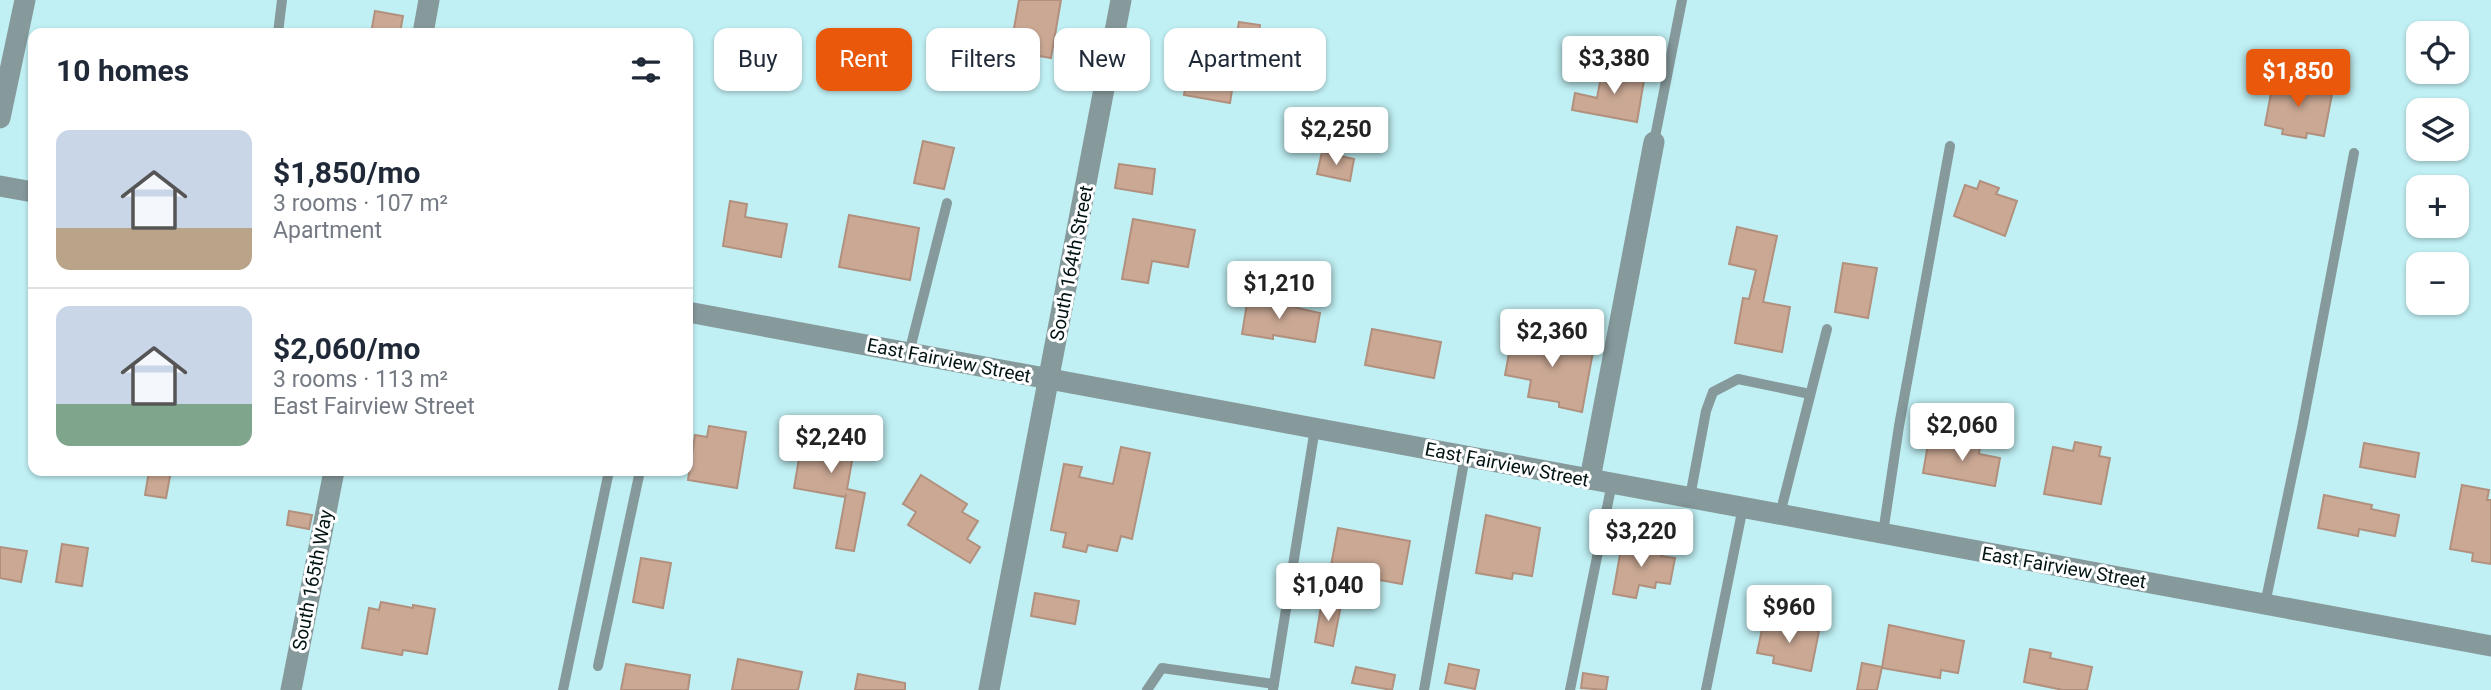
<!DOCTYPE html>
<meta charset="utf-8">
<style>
body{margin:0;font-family:Roboto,sans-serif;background:#f2f2f3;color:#1f2937;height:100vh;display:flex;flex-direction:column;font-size:26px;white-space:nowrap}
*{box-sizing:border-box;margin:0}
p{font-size:23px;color:#747a83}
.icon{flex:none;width:38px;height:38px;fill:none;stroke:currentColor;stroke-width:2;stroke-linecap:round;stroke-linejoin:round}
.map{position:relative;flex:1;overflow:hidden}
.side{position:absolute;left:28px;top:28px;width:665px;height:448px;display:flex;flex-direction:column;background:#fff;border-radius:14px;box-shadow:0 2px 5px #0004}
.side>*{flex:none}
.banner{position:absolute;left:714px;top:28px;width:665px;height:63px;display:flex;gap:14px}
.fabs{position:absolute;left:2406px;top:21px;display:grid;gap:14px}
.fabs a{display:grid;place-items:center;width:63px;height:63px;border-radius:14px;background:#fff;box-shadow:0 2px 5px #0004;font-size:35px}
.price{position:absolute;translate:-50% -60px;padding:0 16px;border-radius:7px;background:#fff;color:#222;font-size:23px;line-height:46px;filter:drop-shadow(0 2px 4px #0008)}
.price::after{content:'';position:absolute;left:50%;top:42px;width:21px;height:16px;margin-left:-10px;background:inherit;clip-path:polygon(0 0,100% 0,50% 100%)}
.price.active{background:#ea580c;color:#fff}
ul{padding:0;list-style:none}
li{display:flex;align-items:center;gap:21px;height:175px;padding:0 28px}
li+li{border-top:2px solid #e0e1e3}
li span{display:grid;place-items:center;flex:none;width:196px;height:140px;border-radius:14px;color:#555}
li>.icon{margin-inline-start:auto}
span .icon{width:84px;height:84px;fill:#fffc;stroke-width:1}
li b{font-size:30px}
h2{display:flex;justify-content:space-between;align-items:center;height:84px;padding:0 28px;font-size:30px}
.chip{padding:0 24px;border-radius:14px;background:#fff;box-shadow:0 2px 5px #0004;font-size:24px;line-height:63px}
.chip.active{background:#ea580c;color:#fff}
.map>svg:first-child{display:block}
</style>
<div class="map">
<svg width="2491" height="690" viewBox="0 0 2491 690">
<rect width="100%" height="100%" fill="#c0f0f4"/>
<g fill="#caa894" stroke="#b2907e" stroke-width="2">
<polygon points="1019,0 1061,0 1051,58 1010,51"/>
<polygon points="375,11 403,16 400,33 371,33"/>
<polygon points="1239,22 1260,25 1258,41 1236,38"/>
<polygon points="1195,29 1226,34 1219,75 1234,77 1230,103 1184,95"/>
<polygon points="1603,66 1645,74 1637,122 1572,110 1575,93 1597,98"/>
<polygon points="2292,80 2316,85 2315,91 2332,94 2324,136 2307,133 2306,138 2282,134 2283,129 2265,125 2273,83 2291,86"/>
<polygon points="923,141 954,148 944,189 914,183"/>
<polygon points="1322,152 1354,159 1350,181 1317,174"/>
<polygon points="1119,164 1155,169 1152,194 1115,188"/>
<polygon points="1980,181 1999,188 1996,194 2017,201 2005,236 1954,216 1965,185 1977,189"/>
<polygon points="730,201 747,204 745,217 787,224 781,257 723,246"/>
<polygon points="849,215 919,228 910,280 839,267"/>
<polygon points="1133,219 1195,230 1188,267 1152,261 1148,283 1122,279"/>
<polygon points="1737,227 1777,236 1763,302 1790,307 1782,352 1735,343 1743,298 1749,299 1756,270 1729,264"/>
<polygon points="1843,263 1877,268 1868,318 1835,312"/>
<polygon points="1248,297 1320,313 1315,342 1273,335 1273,339 1242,334"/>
<polygon points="1372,329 1441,342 1434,378 1365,365"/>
<polygon points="1513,332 1594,346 1582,412 1559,407 1559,402 1528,397 1531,380 1505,375"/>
<polygon points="805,423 857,433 847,489 865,493 854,551 836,548 846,494 845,497 794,488"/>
<polygon points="709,426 746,432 737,488 688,480 695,435 707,437"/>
<polygon points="1951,441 1980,446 1979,454 2000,458 1995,486 1923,473 1928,444 1949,448"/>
<polygon points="2075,442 2101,447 2099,456 2110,458 2101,504 2044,494 2053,447 2073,451"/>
<polygon points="2364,443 2419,453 2415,477 2360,467"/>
<polygon points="1121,447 1150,453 1132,539 1121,536 1117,551 1088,545 1086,552 1063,547 1066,533 1051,530 1064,464 1082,467 1079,477 1113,484"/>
<polygon points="149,471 171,471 166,498 145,495"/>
<polygon points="921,475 967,504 962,512 978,521 967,539 980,547 970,563 908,525 916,512 903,504"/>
<polygon points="2462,485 2489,490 2487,500 2491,500 2491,564 2472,561 2473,553 2450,549"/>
<polygon points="2324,495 2372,505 2371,509 2399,515 2395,536 2359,529 2358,536 2318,528"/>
<polygon points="289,511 312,515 309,529 287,525"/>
<polygon points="1486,515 1540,528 1532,576 1513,573 1512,579 1476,573"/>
<polygon points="1338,528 1410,541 1402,584 1330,571"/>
<polygon points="1622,543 1663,550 1661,556 1675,558 1670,584 1656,582 1655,588 1639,585 1636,598 1613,594"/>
<polygon points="62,544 88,548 82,586 56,582"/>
<polygon points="0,547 27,551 21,582 0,578"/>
<polygon points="641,558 671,563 663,608 633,602"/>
<polygon points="1035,593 1079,601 1075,624 1031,616"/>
<polygon points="1322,601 1341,605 1333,646 1315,642"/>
<polygon points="381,602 413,608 413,605 435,609 427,654 403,650 402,655 362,648 369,608 379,610"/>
<polygon points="1764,620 1819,631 1811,671 1773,663 1774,656 1757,653"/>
<polygon points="1889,625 1964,641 1958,673 1941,670 1940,678 1882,668"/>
<polygon points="2030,649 2051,653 2050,658 2092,667 2087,690 2063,690 2024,682"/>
<polygon points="738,659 802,672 798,690 732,690"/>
<polygon points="1862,663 1882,667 1877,690 1857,690"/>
<polygon points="626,664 690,675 688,690 621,690"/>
<polygon points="1449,664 1479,670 1475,689 1445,683"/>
<polygon points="1356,667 1395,675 1392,690 1352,683"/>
<polygon points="1583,673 1608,677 1606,690 1581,688"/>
<polygon points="858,674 905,683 905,690 855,690"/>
</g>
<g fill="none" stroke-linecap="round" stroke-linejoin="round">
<g stroke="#86999b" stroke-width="10">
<polyline points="278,33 282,0"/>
<polyline points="1654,142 1682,0"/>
<polyline points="909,353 947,203"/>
<polyline points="1690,497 1706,411 1713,392 1738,379 1810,394"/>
<polyline points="1780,514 1827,329"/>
<polyline points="1883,533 1899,426 1950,146"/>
<polyline points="2265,604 2302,428 2354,153"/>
<polyline points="598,666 640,471"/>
<polyline points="563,690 609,471"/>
<polyline points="1147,690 1162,668 1274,684"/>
<polyline points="1273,690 1315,428"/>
<polyline points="1424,690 1465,456"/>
<polyline points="1570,690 1612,483"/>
<polyline points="1706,690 1743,507"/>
</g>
<g stroke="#86999b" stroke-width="21">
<polyline points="423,33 429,0"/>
<polyline points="0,118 25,0"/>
<polyline points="0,186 33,192"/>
<polyline points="688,312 2491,646"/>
<polyline points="1590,479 1654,142"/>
<polyline points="291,690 334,471"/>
<polyline points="989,690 1121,0"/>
</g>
</g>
<g text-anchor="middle" stroke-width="6" stroke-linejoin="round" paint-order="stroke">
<g font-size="19" fill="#021314" stroke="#fff">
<text transform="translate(1071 263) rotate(-79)" y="7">South 164th Street</text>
<text transform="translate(949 360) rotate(11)" y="7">East Fairview Street</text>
<text transform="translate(1507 464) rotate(11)" y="7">East Fairview Street</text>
<text transform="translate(2064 567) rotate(10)" y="7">East Fairview Street</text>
<text transform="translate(312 580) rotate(-79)" y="7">South 165th Way</text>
</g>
</g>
</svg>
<div class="fabs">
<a><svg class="icon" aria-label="locate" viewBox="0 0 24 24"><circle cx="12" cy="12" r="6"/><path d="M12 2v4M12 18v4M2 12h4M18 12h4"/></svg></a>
<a><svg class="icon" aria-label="layers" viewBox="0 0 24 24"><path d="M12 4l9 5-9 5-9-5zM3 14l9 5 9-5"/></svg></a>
<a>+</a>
<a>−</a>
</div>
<b class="price" style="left:1614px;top:96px">$3,380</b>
<b class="price active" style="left:2298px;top:109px">$1,850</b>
<b class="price" style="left:1336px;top:167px">$2,250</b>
<b class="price" style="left:1279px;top:321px">$1,210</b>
<b class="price" style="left:1552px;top:369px">$2,360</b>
<b class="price" style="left:1962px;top:463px">$2,060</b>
<b class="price" style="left:831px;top:475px">$2,240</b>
<b class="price" style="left:1641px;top:569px">$3,220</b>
<b class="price" style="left:1328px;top:623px">$1,040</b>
<b class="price" style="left:1789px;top:645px">$960</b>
<div class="banner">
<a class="chip">Buy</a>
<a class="chip active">Rent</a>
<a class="chip">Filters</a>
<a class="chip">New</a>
<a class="chip">Apartment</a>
</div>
<section class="side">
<h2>10 homes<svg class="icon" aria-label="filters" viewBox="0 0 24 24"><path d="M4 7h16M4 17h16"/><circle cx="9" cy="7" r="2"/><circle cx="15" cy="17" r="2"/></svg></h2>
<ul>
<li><span style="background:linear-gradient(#c9d6e8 70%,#b9a48a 0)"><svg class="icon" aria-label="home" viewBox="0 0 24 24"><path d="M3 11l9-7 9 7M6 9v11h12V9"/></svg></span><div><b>$1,850/mo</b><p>3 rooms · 107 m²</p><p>Apartment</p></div></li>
<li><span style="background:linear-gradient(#c9d6e8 70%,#7fa58c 0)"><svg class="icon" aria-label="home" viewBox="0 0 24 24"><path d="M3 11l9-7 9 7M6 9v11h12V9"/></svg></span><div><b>$2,060/mo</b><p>3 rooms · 113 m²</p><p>East Fairview Street</p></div></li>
</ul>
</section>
</div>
